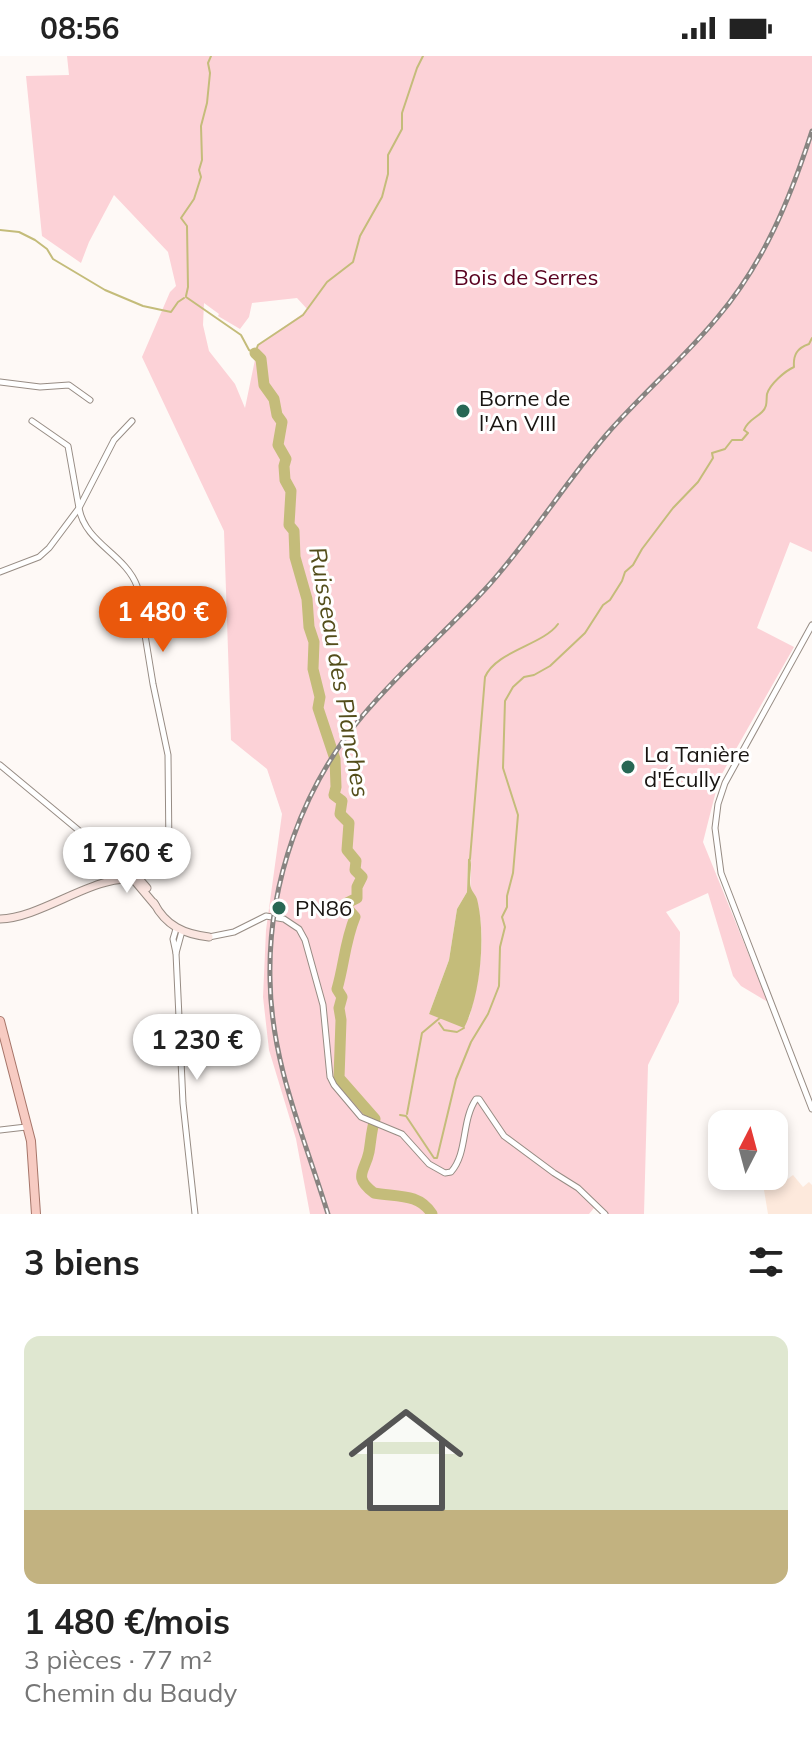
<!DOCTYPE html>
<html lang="fr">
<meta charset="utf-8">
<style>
body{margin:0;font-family:Mulish,sans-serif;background:#f2f2f2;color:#222;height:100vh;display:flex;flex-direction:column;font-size:30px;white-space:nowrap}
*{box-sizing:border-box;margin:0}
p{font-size:26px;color:#767676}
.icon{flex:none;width:44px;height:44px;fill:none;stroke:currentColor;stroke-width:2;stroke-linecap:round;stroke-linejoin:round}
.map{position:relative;height:1158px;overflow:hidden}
.drawer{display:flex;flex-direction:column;background:#fff;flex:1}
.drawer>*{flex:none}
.needle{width:52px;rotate:6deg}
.controls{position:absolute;left:708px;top:1054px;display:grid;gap:16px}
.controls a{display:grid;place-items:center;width:80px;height:80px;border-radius:16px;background:#fff;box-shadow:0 4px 12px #0003;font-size:40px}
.price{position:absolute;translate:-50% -68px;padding:0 18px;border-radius:28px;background:#fff;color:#222;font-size:26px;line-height:52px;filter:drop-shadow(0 2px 4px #0008)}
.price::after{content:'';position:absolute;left:50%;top:48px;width:24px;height:18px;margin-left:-12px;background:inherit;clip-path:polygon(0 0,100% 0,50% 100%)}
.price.on{background:#ea580c;color:#fff}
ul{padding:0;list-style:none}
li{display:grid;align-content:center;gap:16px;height:424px;padding:0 24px}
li+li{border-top:2px solid #e0e0e0}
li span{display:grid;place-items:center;height:248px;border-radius:16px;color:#555}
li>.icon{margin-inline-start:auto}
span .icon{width:144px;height:144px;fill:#fffc;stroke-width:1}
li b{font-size:34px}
h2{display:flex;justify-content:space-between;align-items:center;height:96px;padding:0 24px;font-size:34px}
.status{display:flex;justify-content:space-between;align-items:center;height:56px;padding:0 40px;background:#fff;direction:ltr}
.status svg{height:22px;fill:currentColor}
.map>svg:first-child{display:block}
</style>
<div class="status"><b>08:56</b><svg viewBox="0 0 49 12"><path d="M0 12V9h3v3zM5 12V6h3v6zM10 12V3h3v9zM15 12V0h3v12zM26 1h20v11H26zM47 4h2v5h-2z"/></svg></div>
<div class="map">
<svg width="812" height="1158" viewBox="0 0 812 1158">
<rect width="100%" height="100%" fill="#fef9f6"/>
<polygon fill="#fde9dc" points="793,1119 803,1131 809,1126 812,1129 812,1158 768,1158 764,1134 776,1132"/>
<path fill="#fcd2d7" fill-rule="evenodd" d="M 67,0 L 812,0 L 812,496 L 790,486 L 757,572 L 794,591 L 719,723 L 703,786 L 768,946 L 741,930 L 733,920 L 708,837 L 666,856 L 680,876 L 679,946 L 648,1009 L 644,1158 L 602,1158 L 594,1152 L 589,1158 L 310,1158 L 296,1083 L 269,994 L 263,941 L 266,874 L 282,758 L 267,713 L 231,684 L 224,475 L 142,301 L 170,236 L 176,230 L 168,196 L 114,139 L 89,186 L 81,207 L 42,180 L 26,20 L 69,19 ZM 297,242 L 308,254 L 258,289 L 245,352 L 235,328 L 209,295 L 203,269 L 204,247 L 219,258 L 218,260 L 240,273 L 249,261 L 252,247 ZM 470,802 C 473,811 469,823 471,832 C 473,839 476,844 478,850 C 486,887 479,926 469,962 L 429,958 L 449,904 L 457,853 L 467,836 L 468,803 Z"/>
<path fill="#c4bc7a" d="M 470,802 C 473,810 468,824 471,832 C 472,836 476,839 477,843 C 486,878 481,939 464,972 L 429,958 L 449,904 L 457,853 L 467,836 L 468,803 Z"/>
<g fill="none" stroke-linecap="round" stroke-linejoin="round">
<g stroke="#c4bc7a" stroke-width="2">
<polyline points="0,174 19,176 35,184 47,193 53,203 105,234 143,250 171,256 178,246 184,242"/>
<polyline points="186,240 188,231 187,170 181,162 194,143 201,121 199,114 202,104 201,70 207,47 210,17 208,7 211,0"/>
<polyline points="186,241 241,279 249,294 255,297 258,289 303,259 327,226 353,206 360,180 382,141 388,118 388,99 402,73 402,57 417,12 423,0"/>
<path d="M 470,803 L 485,621 C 496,595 543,589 558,568"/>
<polyline points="439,967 444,974 457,976 464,972"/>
<polyline points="407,1058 422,977 441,961"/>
<path d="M 400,1059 L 406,1060 L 434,1102 L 437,1102 L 456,1023 L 471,986 L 488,958 L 499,930 L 500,891 L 505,871 L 502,861 L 507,851 L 507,840 L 513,817 L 518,759 L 503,712 L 505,645 L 513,631 L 524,621 L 534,619 L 550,610 L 585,577 L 603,549 L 610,544 L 622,525 L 625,516 L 633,509 L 642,493 L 673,452 L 698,426 L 713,402 L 712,397 L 725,393 L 732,384 L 742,384 L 748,377 L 744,374 C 748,364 755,363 762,356 C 768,350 766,345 767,338 C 770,328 785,315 794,311 C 793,299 797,292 809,288 L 812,282"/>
</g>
<path stroke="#c4bc7a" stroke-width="11" d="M 255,297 L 261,303 L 264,329 L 274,343 L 277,359 L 282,366 L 278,389 L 286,403 L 284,410 L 285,424 L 291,435 L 289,469 L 294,475 L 295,501 L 307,543 L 309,571 L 314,586 L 313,613 L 320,641 L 318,652 L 335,703 L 336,731 L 334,739 L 342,745 L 340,758 L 349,767 L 347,794 L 356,805 L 355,814 L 362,821 L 357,831 L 357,842 L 347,847 L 347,852 L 355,861 C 345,885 344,909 337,933 L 342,941 L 339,952 L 341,964 L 339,1022 L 375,1063 C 371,1075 371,1085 369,1096 C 365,1116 352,1120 374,1137 C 397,1141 419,1137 432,1158"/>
<defs>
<g id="street">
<polyline points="0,326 40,331 69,329 90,344"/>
<path d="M 132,365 L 114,384 L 79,452 C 85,487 125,498 137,530 L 153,628 L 168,699 L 169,796 L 163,805 L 133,818"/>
<polyline points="0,516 39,501 49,492 79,452 68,390 32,365"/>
<polyline points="812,569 725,727 718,748 715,772 721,817 812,1053"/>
<polyline points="0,709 124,812 128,819"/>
<polyline points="176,873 173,883 176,897 182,875"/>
<path d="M 209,881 L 234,876 L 266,860 L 284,863 L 299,873 L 305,884 L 323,949 L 330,1021 L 334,1029 L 361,1061 L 402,1078 L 429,1108 L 445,1117 L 451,1116 C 468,1097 461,1065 476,1043 L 479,1043 L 504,1080 L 554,1117 L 578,1132 L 605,1158"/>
<polyline points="176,897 183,1047 195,1158"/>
<polyline points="0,1074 26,1071"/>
</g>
<g id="secondary">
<polyline points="115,821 134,817 147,832"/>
<path d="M 154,847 C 166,870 184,878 209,881"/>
<path d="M 0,863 C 42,862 96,817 134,824 L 155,849"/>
</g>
<polyline id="primary" points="0,965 31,1085 36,1158"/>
</defs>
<use href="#street" stroke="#978c84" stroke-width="7"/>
<use href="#secondary" stroke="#978c84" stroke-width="9"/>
<use href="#primary" stroke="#a67569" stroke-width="10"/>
<use href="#street" stroke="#fff" stroke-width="5"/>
<use href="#secondary" stroke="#fbe5e0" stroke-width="7"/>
<use href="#primary" stroke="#f7cbc2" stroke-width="8"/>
<defs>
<path id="rail" d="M 328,1158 C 304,1080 271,1007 270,923 C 268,827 302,731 364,658 C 403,612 449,573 489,529 C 532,481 565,427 607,378 C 642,338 683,303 717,262 C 764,207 790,143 812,75"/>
</defs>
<use href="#rail" stroke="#888481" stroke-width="5"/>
<use href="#rail" stroke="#fff" stroke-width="2" stroke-dasharray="6" stroke-linecap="butt"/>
</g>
<g fill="#276754" stroke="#fff" stroke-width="3">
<circle cx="463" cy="355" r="8"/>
<circle cx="628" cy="711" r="8"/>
<circle cx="279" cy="852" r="8"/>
</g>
<g text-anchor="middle" stroke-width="6" stroke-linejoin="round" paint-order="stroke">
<g font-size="22" fill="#59011f" stroke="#fff">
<text x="526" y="229">Bois de Serres</text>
</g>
<g font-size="22" fill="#181411" stroke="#fff" text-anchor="start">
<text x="479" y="350">Borne de<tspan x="479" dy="25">l'An VIII</tspan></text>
<text x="644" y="706">La Tanière<tspan x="644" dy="25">d'Écully</tspan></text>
<text x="295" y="860">PN86</text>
</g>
<g font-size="24" font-style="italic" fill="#534d1a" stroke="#fff">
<text transform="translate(339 616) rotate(80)" y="8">Ruisseau des Planches</text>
</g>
</g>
</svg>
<div class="controls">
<a><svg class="needle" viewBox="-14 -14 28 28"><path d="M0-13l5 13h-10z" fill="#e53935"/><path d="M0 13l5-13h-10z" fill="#767676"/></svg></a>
</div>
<b class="price on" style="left:163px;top:598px">1 480 €</b>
<b class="price" style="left:127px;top:839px">1 760 €</b>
<b class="price" style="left:197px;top:1026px">1 230 €</b>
</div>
<section class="drawer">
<h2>3 biens<svg class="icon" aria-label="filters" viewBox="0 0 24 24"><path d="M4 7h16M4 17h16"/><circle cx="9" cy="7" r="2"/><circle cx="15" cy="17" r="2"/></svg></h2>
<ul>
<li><span style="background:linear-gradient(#dfe7d0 70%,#c2b280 0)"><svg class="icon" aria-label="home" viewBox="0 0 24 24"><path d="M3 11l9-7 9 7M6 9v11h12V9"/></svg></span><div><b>1 480 €/mois</b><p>3 pièces · 77 m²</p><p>Chemin du Baudy</p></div></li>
</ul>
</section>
